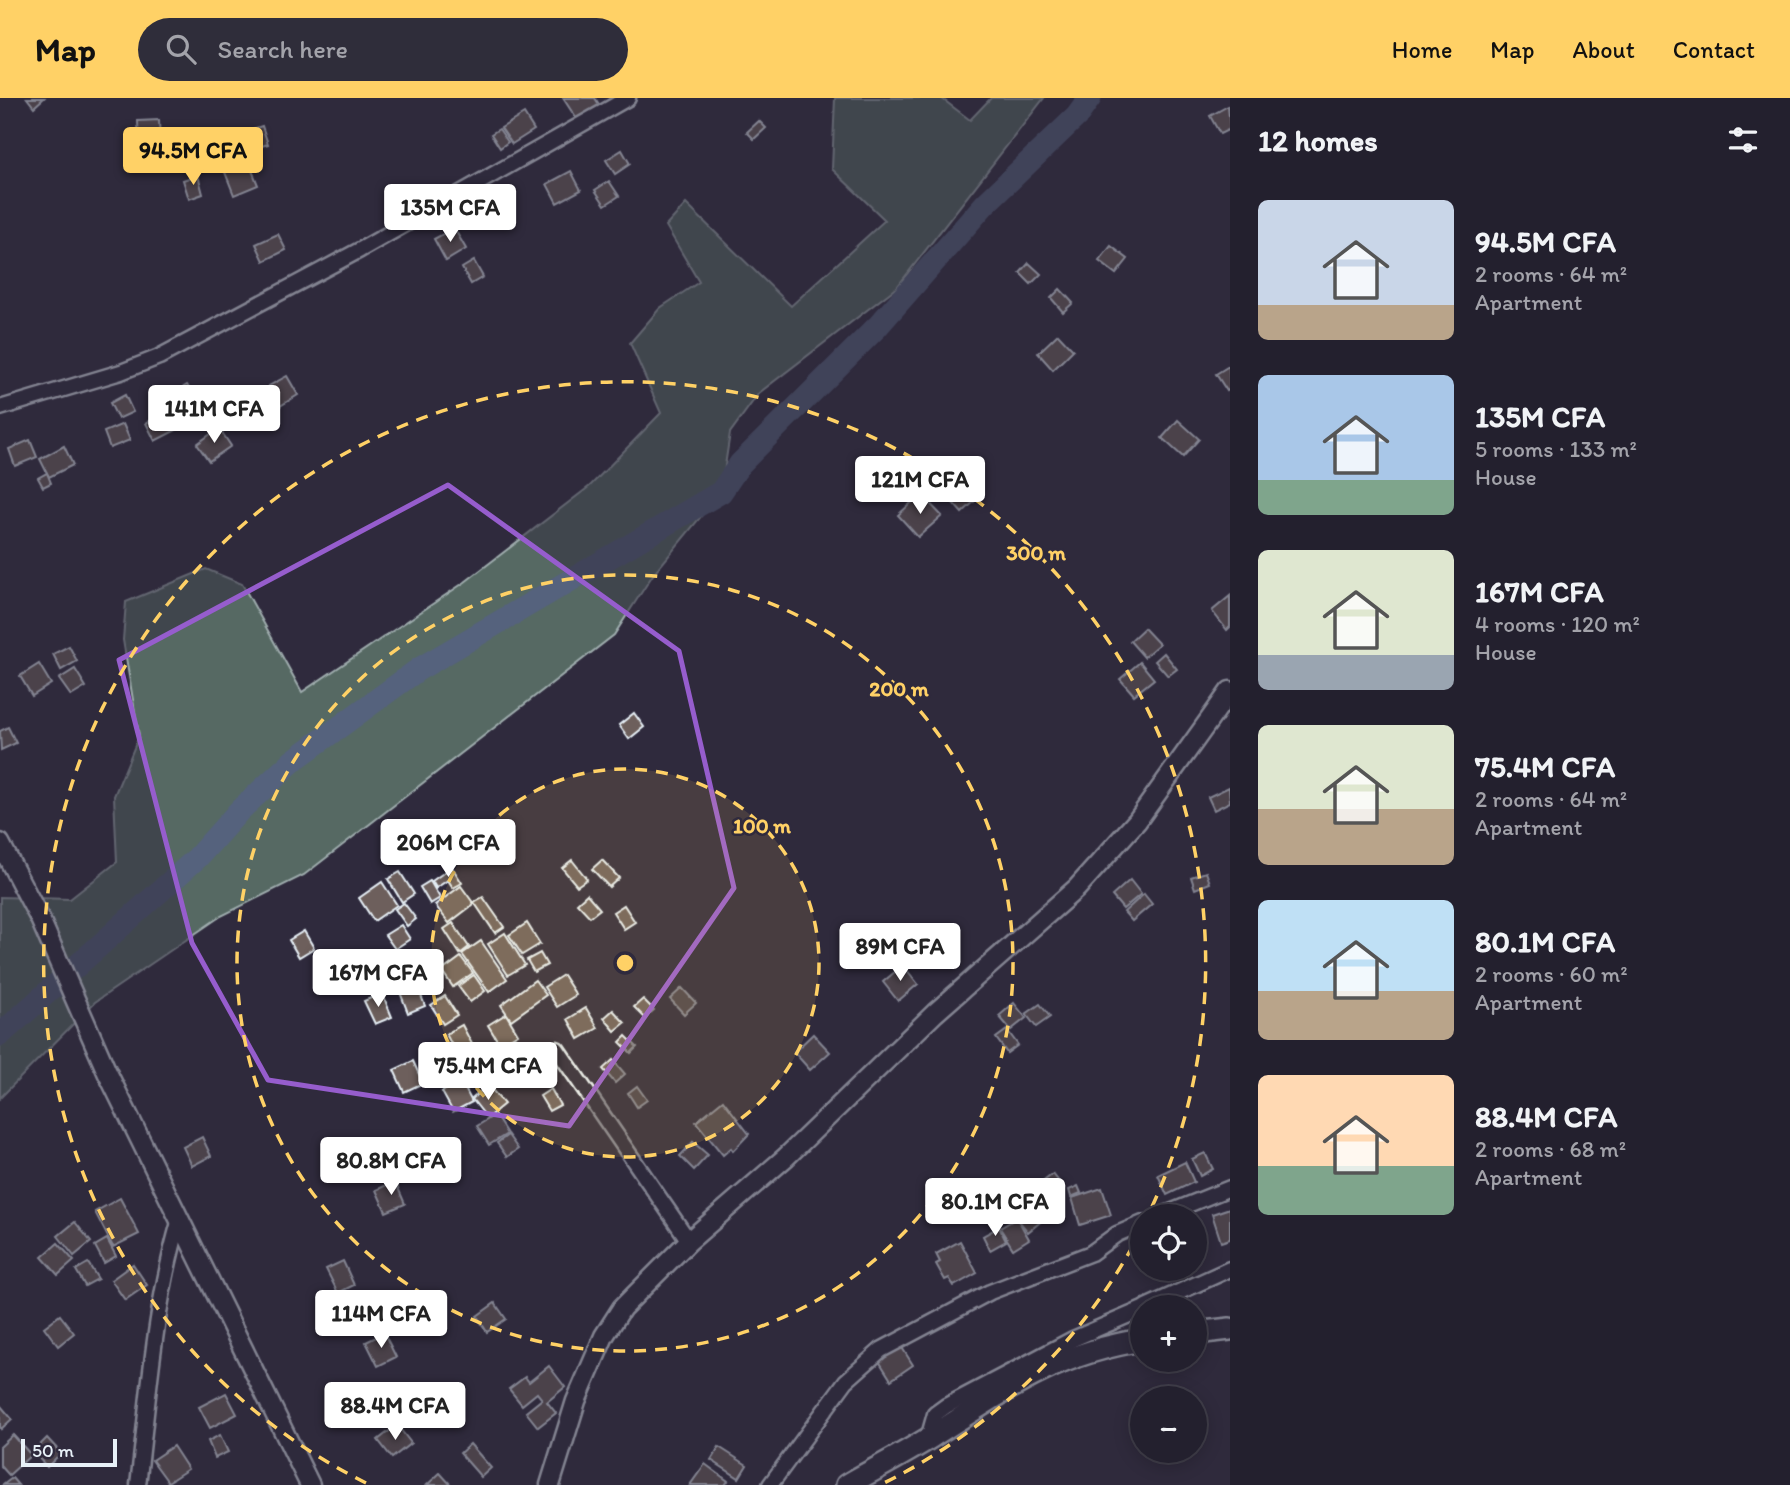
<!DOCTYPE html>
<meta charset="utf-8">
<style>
body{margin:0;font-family:Itim,sans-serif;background:#2f2d3a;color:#f1f3f6;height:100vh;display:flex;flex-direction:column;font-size:26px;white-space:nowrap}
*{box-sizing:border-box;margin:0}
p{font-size:23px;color:#a3a3aa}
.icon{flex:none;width:38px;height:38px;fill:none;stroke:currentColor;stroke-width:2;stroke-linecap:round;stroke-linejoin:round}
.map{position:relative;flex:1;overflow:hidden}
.sheet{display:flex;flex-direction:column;background:#23202e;width:560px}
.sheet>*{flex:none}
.controls{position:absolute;left:1130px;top:1106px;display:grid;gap:14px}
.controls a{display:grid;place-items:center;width:77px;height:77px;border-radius:50%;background:#23202e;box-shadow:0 4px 18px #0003,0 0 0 2px #403e4a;font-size:35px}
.scale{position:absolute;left:21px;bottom:18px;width:96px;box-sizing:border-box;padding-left:7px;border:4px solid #e8f1f8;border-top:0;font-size:19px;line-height:24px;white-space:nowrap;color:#e8f1f8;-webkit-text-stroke:5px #2f2a3d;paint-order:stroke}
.price{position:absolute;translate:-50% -60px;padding:0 16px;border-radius:7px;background:#fff;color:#222;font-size:23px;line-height:46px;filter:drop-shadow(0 2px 4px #0008)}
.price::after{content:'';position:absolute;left:50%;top:42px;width:21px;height:16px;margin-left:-10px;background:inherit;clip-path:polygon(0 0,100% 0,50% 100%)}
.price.current{background:#ffd166;color:#111}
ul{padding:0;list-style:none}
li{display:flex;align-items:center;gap:21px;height:175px;padding:0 28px}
li span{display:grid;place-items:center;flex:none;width:196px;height:140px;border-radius:10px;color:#555}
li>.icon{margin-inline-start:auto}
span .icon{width:84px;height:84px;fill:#fffc;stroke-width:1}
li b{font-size:30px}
h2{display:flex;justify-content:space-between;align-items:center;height:84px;padding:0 28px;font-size:30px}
header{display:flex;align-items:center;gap:42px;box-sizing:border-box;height:98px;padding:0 35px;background:#ffd166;color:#111}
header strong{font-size:33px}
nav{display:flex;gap:38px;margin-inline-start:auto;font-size:24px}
.search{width:490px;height:63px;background:#2f2d3a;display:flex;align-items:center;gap:18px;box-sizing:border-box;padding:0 24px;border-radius:38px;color:#a3a3aa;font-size:26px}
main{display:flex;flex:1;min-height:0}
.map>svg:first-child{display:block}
</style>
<header>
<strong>Map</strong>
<div class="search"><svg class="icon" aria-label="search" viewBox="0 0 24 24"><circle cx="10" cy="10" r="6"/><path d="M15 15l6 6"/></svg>Search here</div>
<nav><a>Home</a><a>Map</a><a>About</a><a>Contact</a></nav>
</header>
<main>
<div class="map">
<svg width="1230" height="1387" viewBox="0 0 1230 1387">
<rect width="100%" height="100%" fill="#2f2a3d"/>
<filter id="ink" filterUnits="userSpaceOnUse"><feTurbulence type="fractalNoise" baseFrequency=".0143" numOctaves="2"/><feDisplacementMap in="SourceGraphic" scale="14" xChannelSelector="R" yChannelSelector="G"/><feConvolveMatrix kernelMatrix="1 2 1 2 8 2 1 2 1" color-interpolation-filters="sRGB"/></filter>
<g filter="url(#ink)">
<polygon fill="#566963" stroke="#9fadae" stroke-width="2" points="835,0 941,0 970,22 991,0 1044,0 897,189 759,295 730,335 721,394 652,478 614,537 304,777 221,818 95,904 0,1000 0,799 70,801 117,764 114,698 139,638 123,542 126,504 206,471 242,486 302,594 465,484 590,388 661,315 630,245 660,210 699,184 666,128 686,106 791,208 885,122 832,71"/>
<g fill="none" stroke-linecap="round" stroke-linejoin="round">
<polyline stroke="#54627d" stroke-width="23" points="0,937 197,760 239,713 294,662 419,571 721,394 740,366 878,228 985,106 1077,18 1090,0"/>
</g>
<g fill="#6d5f5b" stroke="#e8f1f8" stroke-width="2">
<polygon points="27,0 44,0 34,9"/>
<polygon points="563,0 595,0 600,8 578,23"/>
<polygon points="1228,8 1230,31 1220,36 1210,18"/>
<polygon points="524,16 534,32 512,46 501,30"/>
<polygon points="159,22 160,48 139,48 138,23"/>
<polygon points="759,23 766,30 754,41 747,34"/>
<polygon points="262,28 268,46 249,52 243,34"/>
<polygon points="499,31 508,44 500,50 491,36"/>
<polygon points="622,52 630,66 615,76 606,62"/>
<polygon points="247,60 258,87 234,97 223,69"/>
<polygon points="571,73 581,92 557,105 547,86"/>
<polygon points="198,77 203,96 189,101 183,82"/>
<polygon points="609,83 619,98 605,107 595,92"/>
<polygon points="454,130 466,151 446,163 434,141"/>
<polygon points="278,136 286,152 264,163 256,146"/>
<polygon points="1111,148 1128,161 1116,176 1099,163"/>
<polygon points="474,163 483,179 471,186 462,170"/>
<polygon points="1029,165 1041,176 1031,186 1020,175"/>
<polygon points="1060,191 1073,205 1063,214 1051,200"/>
<polygon points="1058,236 1073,252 1053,272 1038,255"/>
<polygon points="1229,268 1230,291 1227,293 1216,276"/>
<polygon points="287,278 298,297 280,308 269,288"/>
<polygon points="187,287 199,307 177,320 165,300"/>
<polygon points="125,297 133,314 118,321 110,305"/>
<polygon points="170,312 180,330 155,343 146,325"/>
<polygon points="1178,322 1199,341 1183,359 1162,340"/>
<polygon points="123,326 130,342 110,350 104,334"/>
<polygon points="219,330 231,348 209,363 197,346"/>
<polygon points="30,342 37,359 15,368 9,351"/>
<polygon points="64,348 73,367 49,379 40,361"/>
<polygon points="47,375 51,385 43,389 38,380"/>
<polygon points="962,383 978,400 962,415 946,397"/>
<polygon points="921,396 942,418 918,439 898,417"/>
<polygon points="1230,498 1230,529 1227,532 1212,513"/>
<polygon points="1144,530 1159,546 1144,559 1130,543"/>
<polygon points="69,548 77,563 61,572 53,556"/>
<polygon points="1164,555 1177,571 1168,578 1155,563"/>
<polygon points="1140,564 1154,581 1134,597 1120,581"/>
<polygon points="39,566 51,586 32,598 20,578"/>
<polygon points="75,571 86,589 71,598 59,581"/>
<polygon points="634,615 644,629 629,641 619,627"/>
<polygon points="8,629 16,645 1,652 0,633"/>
<polygon points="1229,689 1230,704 1214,712 1208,699"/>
<polygon points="572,762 587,781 577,788 562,770"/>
<polygon points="602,762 619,780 609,789 592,771"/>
<polygon points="452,769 462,785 453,790 448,782 436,790 432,783"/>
<polygon points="400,774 414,796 402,804 388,781"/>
<polygon points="1206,774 1210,785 1195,791 1191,779"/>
<polygon points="1130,782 1141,796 1123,811 1112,798"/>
<polygon points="430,783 440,800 430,806 420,789"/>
<polygon points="382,784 397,807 374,823 359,800"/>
<polygon points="461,788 474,806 449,825 435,807"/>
<polygon points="587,796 600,811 590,819 577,805"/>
<polygon points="1144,796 1152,806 1132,823 1124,814"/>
<polygon points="483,799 504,829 495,835 474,804"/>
<polygon points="404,805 416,821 407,828 395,811"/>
<polygon points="624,807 635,824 624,831 613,814"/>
<polygon points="453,825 469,849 460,856 444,831"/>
<polygon points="527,825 540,846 522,857 509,837"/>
<polygon points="401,827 410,841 395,851 385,837"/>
<polygon points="304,833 314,850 299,859 289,842"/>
<polygon points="505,835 525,867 508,877 488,846"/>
<polygon points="481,843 507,881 489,894 462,856"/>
<polygon points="540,855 547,867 534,874 527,862"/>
<polygon points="461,859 473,875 453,889 442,873"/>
<polygon points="903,867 918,886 898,903 883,884"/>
<polygon points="474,877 485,893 470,904 458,888"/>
<polygon points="563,877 576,897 557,909 544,889"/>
<polygon points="535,882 546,897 511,922 501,907"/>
<polygon points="417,887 425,908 408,915 400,894"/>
<polygon points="682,890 696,905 684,916 670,901"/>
<polygon points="382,895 392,919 375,926 364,903"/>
<polygon points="445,898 457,917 443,926 431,907"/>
<polygon points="643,901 654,912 645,920 634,909"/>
<polygon points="1014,905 1026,920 1011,932 999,918"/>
<polygon points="1040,906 1050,919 1036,929 1026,916"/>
<polygon points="586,910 598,930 579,941 568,921"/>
<polygon points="613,912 625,925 615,933 604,920"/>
<polygon points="506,916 518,936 500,947 488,927"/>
<polygon points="462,927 472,946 456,955 446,936"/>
<polygon points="1007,932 1018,947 1007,955 996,940"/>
<polygon points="813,936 830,954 810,972 794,954"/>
<polygon points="626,938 637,949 631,955 620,944"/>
<polygon points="526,948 540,971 523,982 508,960"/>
<polygon points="613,962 625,976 615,985 603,971"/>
<polygon points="413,963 423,985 404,994 394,972"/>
<polygon points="461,983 472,1004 453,1014 442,994"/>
<polygon points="488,987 504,1006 487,1020 472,1001"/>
<polygon points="637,988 647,1002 637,1009 628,995"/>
<polygon points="551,991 560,1007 549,1013 540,998"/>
<polygon points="723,1002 749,1036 733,1053 731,1050 723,1057 696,1024"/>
<polygon points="495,1017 507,1036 489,1047 477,1028"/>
<polygon points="508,1037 518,1051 507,1059 497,1045"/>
<polygon points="202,1039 211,1058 192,1068 183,1049"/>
<polygon points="693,1044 708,1057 694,1072 680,1058"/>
<polygon points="1205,1055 1213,1071 1200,1078 1192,1061"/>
<polygon points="1185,1064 1194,1084 1167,1097 1158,1077"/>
<polygon points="1053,1076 1064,1090 1047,1103 1036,1089"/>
<polygon points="395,1083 405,1106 386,1114 376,1092"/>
<polygon points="1078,1088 1081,1095 1071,1099 1069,1092"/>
<polygon points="1102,1090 1111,1117 1080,1127 1072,1100"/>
<polygon points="120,1100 139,1136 113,1149 95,1114"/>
<polygon points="1033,1107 1044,1121 1028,1134 1017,1120"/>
<polygon points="1230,1110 1230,1141 1221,1144 1212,1116"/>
<polygon points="1017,1120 1029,1141 1013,1151 1000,1130"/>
<polygon points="75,1124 91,1144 74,1158 58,1138"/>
<polygon points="999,1129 1006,1143 990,1152 983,1138"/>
<polygon points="107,1141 116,1158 104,1165 95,1148"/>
<polygon points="960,1143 977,1175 954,1188 949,1180 945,1182 936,1166 940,1164 936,1156"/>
<polygon points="58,1145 74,1163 58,1177 42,1159"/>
<polygon points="343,1163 354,1187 338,1195 326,1171"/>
<polygon points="88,1165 98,1181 85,1188 76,1172"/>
<polygon points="133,1166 147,1187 125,1202 111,1182"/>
<polygon points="495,1205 506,1221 487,1234 477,1218"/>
<polygon points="60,1217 74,1235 58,1248 44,1229"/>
<polygon points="384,1235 396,1259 378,1268 366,1244"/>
<polygon points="901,1248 913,1267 891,1282 879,1263"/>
<polygon points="549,1268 565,1289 547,1304 556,1315 538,1329 526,1314 542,1301 537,1295 522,1307 509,1291 525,1279 529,1284"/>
<polygon points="226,1295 237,1316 210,1330 199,1309"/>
<polygon points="0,1307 12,1321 1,1331 0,1329"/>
<polygon points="397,1327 411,1345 392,1360 378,1342"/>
<polygon points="13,1337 31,1357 9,1377 0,1367 0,1349"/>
<polygon points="220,1337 228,1354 215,1360 208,1343"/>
<polygon points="47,1340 61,1355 47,1369 33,1354"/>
<polygon points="470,1346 491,1370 481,1379 460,1355"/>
<polygon points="173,1348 188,1371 168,1384 152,1362"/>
<polygon points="719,1349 747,1367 739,1380 711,1362"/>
<polygon points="705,1366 728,1383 725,1387 690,1387"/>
<polygon points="440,1375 451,1387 427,1387"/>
<polygon points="12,1380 18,1387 3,1387"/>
</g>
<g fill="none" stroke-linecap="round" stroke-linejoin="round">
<defs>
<g id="minor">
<polyline points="0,310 121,274 159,259 360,152 628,0"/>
<polyline points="557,951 689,1143"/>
<polyline points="1160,1118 1230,1090"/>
<polyline points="1146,1209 1230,1171"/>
<polyline points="928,1341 935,1316 946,1308 1073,1241 1143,1211"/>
<path d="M 138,1387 C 149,1297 154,1209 180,1121"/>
<polyline points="770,1387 846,1283 881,1252 990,1194 1091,1155 1117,1136 1143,1125"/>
</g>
<g id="tertiary">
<polyline points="0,745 40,821 107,974 310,1387"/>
<polyline points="550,1387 576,1303 604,1238 622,1210 689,1143 786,1059 935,915 1077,790 1137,723 1230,593"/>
</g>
<g id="secondary">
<polyline points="1195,1235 1230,1231"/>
<path d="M 847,1387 C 875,1371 904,1356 931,1339 C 1004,1293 1055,1255 1143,1242"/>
</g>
</defs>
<use href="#minor" stroke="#e8f1f8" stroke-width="19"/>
<use href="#tertiary" stroke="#e8f1f8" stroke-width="23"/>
<use href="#secondary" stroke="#e8f1f8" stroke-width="26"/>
<use href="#minor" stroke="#2f2a3d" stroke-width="14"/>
<use href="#tertiary" stroke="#2f2a3d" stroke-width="18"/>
<use href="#secondary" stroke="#2f2a3d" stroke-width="21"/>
</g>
</g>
<path d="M0 0H1230V1387H0ZM 448,387 L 679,553 L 734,790 L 569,1028 L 268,982 L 192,845 L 119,562 Z" fill="#2f2a3d" fill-opacity=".55" fill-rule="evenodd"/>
<path fill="none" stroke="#965dcd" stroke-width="5" stroke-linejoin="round" d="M 448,387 L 679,553 L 734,790 L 569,1028 L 268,982 L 192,845 L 119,562 Z"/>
<circle cx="625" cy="865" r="194" fill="#ffd166" fill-opacity=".12"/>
<g fill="none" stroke="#ffd166" stroke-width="3.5" stroke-dasharray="12 9">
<circle cx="625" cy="865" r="194"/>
<circle cx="625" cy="865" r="388"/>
<path d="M1143 1129A581 581 0 0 1 884 1385M366 1385A581 581 0 1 1 1149 1115"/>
</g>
<circle cx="625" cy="865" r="10" fill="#ffd166" stroke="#2f2a3d" stroke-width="3.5"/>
<g font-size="21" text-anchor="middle" font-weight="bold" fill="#ffd166" stroke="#2f2a3d" stroke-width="5" stroke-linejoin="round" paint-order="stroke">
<text x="1036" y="462">300 m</text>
<text x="899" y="598">200 m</text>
<text x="762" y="735">100 m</text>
</g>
</svg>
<div class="controls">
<a><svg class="icon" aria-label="locate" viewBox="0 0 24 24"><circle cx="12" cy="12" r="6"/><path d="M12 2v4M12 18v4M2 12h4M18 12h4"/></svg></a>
<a>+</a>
<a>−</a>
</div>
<div class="scale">50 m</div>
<b class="price current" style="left:193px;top:89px">94.5M CFA</b>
<b class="price" style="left:450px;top:146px">135M CFA</b>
<b class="price" style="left:214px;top:347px">141M CFA</b>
<b class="price" style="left:920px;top:418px">121M CFA</b>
<b class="price" style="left:448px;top:781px">206M CFA</b>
<b class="price" style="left:900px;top:885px">89M CFA</b>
<b class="price" style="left:378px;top:911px">167M CFA</b>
<b class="price" style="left:488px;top:1004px">75.4M CFA</b>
<b class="price" style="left:391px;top:1099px">80.8M CFA</b>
<b class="price" style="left:995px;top:1140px">80.1M CFA</b>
<b class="price" style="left:381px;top:1252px">114M CFA</b>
<b class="price" style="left:395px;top:1344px">88.4M CFA</b>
</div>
<section class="sheet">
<h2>12 homes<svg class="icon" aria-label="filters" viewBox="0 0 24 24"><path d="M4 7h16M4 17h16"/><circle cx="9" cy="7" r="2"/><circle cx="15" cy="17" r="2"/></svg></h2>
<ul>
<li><span style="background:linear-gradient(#c9d6e8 75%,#b9a48a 0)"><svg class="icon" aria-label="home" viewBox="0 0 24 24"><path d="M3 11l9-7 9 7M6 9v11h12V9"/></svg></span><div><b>94.5M CFA</b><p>2 rooms · 64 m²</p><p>Apartment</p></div></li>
<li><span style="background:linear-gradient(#a9c7e8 75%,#7fa58c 0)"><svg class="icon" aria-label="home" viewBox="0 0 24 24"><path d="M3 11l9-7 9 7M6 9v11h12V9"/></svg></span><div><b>135M CFA</b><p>5 rooms · 133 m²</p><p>House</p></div></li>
<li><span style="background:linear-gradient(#dfe7d0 75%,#9aa5b1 0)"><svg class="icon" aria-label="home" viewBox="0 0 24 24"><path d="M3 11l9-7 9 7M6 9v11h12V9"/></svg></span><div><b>167M CFA</b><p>4 rooms · 120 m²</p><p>House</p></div></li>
<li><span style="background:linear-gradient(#dfe7d0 60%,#b9a48a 0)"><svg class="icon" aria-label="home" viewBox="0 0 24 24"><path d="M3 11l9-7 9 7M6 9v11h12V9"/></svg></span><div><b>75.4M CFA</b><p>2 rooms · 64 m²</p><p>Apartment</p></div></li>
<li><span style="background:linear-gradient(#bfe0f5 65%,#b9a48a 0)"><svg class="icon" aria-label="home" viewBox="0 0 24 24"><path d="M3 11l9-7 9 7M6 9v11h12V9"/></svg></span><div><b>80.1M CFA</b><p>2 rooms · 60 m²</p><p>Apartment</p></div></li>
<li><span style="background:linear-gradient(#ffd9b3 65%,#7fa58c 0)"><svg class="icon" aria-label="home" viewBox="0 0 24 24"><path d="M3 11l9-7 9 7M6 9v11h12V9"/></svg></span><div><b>88.4M CFA</b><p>2 rooms · 68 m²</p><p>Apartment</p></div></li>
</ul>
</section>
</main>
